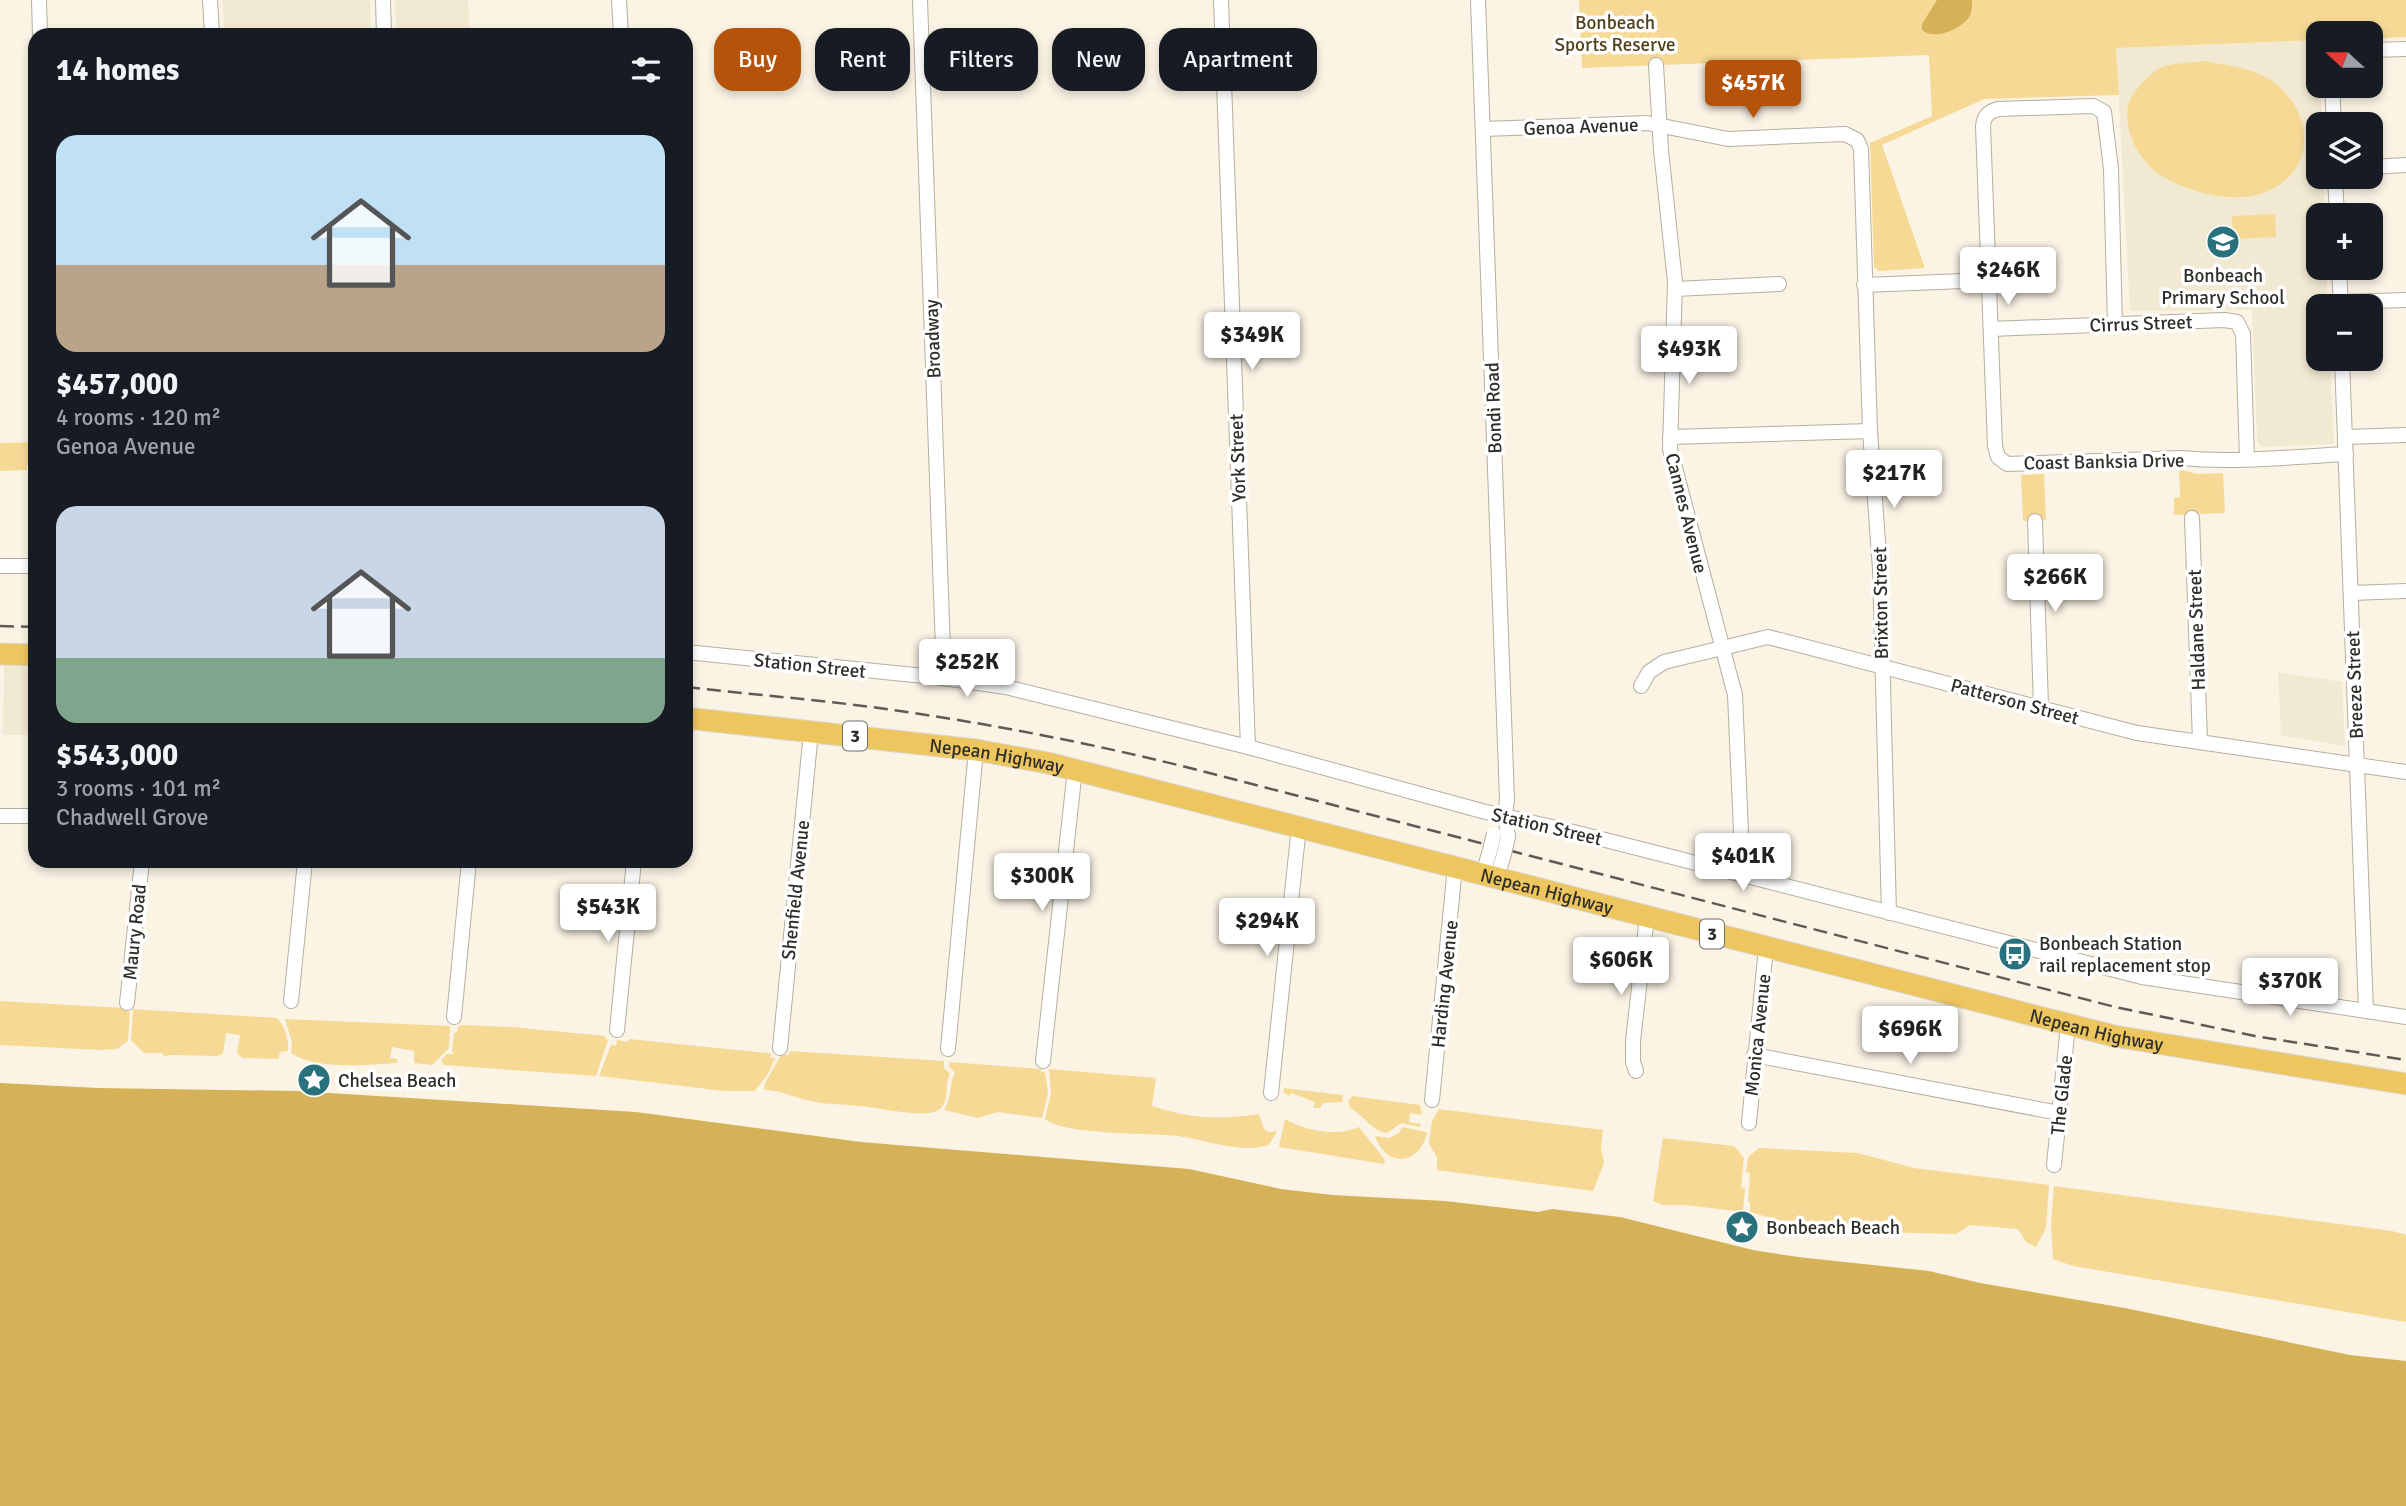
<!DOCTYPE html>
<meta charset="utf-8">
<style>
body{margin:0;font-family:Signika,sans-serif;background:#242831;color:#f1f3f6;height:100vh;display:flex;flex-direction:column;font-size:26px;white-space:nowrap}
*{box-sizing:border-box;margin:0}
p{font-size:23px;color:#9ea1a6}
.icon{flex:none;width:38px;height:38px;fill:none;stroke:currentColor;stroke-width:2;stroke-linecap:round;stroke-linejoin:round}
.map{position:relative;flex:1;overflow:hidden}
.side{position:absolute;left:28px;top:28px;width:665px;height:840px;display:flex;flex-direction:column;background:#171b24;border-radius:21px;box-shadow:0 4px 10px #0003}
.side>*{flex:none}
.banner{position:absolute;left:714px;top:28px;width:665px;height:63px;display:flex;gap:14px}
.needle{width:46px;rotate:291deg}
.tools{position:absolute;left:2306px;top:21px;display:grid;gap:14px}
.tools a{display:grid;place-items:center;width:77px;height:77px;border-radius:14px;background:#171b24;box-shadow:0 4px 10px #0003;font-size:35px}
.price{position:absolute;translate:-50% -60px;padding:0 16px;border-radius:7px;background:#fff;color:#222;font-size:23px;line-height:46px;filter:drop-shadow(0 2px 4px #0008)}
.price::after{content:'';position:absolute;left:50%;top:42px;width:21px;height:16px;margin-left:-10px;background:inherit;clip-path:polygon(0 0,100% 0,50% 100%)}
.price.on{background:#b45309;color:#fff}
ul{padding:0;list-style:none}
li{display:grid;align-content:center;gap:14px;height:371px;padding:0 28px}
li span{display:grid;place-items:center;height:217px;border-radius:21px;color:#555}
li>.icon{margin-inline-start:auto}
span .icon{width:126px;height:126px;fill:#fffc;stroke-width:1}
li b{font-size:30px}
h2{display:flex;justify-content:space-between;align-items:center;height:84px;padding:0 28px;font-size:30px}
.chip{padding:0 24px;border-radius:21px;background:#171b24;box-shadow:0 4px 10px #0003;font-size:24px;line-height:63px}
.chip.on{background:#b45309;color:#fff}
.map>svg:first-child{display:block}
</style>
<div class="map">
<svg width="2406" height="1506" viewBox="0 0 2406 1506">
<rect width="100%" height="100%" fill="#fbf4e5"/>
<g fill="#f2e9d3">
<polygon points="223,0 370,0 371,35 224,35"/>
<polygon points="395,0 468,0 470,35 396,35"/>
<polygon points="2319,40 2322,124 2319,124 2319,177 2323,177 2325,215 2319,215 2319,268 2326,268 2327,306 2319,306 2319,359 2330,359 2334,444 2262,447 2257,442 2252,310 2130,311 2116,48"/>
<polygon points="4,663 35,665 35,735 3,735"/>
<polygon points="2278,672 2342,682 2345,746 2281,735"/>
</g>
<g fill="#f6d995">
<polygon points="1579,0 2406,0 2406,37 2371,39 2371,33 2319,33 2319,40 2116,48 2119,95 1984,99 1882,145 1925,268 1879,271 1874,267 1870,143 1932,116 1929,55 1582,68"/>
<path d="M 2204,61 C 2226,65 2252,68 2271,80 C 2315,111 2318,173 2263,193 C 2231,204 2188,192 2160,175 C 2139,162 2117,121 2132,96 C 2137,88 2149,75 2158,69 C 2166,63 2193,63 2204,61 Z"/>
<polygon points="2275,214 2276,237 2233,239 2232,216"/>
<polygon points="35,442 35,458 27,465 27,470 0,471 0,443"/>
<polygon points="2179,469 2197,474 2223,473 2225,513 2174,515 2174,498 2180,497"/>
<polygon points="2044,474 2046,520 2023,521 2021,475"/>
<polygon points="0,1001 125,1008 125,1011 130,1012 128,1041 117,1049 100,1050 0,1045"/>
<path d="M 133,1009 L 277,1018 C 285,1027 289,1039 288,1051 L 280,1052 L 278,1059 L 242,1058 L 237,1053 L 240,1035 L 226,1033 L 223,1053 L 218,1056 L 169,1055 L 164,1057 L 163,1053 L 144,1053 L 131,1040 Z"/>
<path d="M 285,1019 L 450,1026 L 449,1048 L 432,1065 L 414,1063 L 414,1051 L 392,1047 L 390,1058 L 397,1059 L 397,1063 C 367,1065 315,1070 291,1053 L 292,1042 Z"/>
<polygon points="464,1025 513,1027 605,1036 605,1039 608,1040 596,1076 444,1065 441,1060 447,1054 454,1054 452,1051 454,1033 457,1033 458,1026"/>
<polygon points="629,1039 767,1053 771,1054 770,1058 775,1058 768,1074 755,1091 724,1091 599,1076 611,1045 616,1046 617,1040 628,1042"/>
<path d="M 790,1051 L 944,1061 L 944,1068 L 950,1074 C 944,1084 950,1101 940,1109 C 928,1120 876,1107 860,1106 C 844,1104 827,1105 811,1101 C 795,1098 781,1090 764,1090 L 765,1083 L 781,1055 L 789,1055 Z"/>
<path d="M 949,1062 L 1041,1069 L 1041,1072 L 1045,1072 L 1048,1093 L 1042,1118 L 998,1112 L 978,1118 L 944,1110 C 952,1097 949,1084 955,1072 L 949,1067 Z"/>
<path d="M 1049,1069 L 1156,1078 L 1152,1106 C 1192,1119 1218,1120 1259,1114 L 1264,1129 L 1269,1132 L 1277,1131 L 1269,1145 C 1238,1154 1209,1140 1178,1136 C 1150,1133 1063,1135 1045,1119 L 1051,1093 Z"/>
<polygon points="1284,1088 1343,1095 1342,1102 1323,1103 1320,1108 1313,1108 1315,1102 1291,1093 1289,1096 1283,1092"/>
<path d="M 1352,1096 L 1420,1105 L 1422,1115 L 1410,1113 L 1409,1122 L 1421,1124 L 1420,1127 L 1401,1123 L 1387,1133 C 1371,1131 1364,1115 1350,1108 L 1348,1100 L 1351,1099 Z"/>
<polygon points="1439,1109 1603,1130 1601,1148 1604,1163 1593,1191 1437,1170 1437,1157 1429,1144 1432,1121"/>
<path d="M 1285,1119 C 1305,1131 1337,1137 1359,1127 L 1385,1160 L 1384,1164 L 1279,1147 Z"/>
<path d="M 1402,1127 L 1427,1132 C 1421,1165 1386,1169 1375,1136 L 1389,1138 L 1399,1133 Z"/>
<polygon points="1663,1138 1734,1146 1744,1158 1741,1187 1745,1188 1743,1212 1686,1205 1663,1205 1653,1201"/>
<polygon points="1759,1148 1858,1153 1914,1168 2049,1185 2046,1228 2036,1247 2026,1242 2018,1229 1970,1225 1956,1234 1875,1232 1795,1225 1750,1212 1750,1202 1748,1202 1750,1173 1746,1172 1748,1157"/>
<polygon points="2054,1186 2392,1231 2406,1235 2406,1322 2073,1266 2053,1259 2051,1224"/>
</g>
<g fill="#d5b157">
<path d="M 1937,0 L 1972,0 C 1972,6 1972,12 1969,17 C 1961,29 1934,41 1922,30 L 1922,24 Z"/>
<polygon points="0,1083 98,1088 297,1091 636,1112 861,1142 1189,1169 1281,1189 1332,1195 1445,1201 1538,1212 1552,1209 1620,1217 1753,1250 1798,1257 1929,1271 1980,1283 2125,1308 2350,1355 2406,1361 2406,1506 0,1506"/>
</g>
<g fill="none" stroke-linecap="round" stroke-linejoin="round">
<defs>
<g id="minor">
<polyline points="39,0 40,35"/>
<polyline points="210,0 212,35"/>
<polyline points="383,0 384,35"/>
<polyline points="619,0 621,35"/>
<polyline points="920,0 944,678"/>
<polyline points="1221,0 1248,747"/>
<polyline points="1478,0 1507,800 1505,815 1508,837"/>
<polyline points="2371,50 2406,49"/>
<polyline points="1656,65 1661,150 1675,282 1670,449 1735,695 1742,855 1739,874"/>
<polyline points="2332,86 2334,124"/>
<polyline points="1483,129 1647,123 1728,139 1845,134 1857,140 1861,149 1870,431 1880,569 1889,913"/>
<polyline points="2371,167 2406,165"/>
<polyline points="2335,177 2337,215"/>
<polyline points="2339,268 2341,306"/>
<polyline points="1864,285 1989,280"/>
<polyline points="1675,289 1779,284"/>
<polyline points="2340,302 2406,300"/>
<path d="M 2115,325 L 2111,169 L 2104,112 L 2093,106 L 1998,109 C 1988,112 1984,116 1983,126 L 1995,446 L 1998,457 L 2007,464 L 2181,458 C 2235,463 2291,457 2346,454"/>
<polyline points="1991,329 2224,320 2237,322 2243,334 2247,459"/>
<polyline points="2342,359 2366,1011"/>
<polyline points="1670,437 1870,431"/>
<polyline points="2345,437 2406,435"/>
<polyline points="2192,518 2200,741"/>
<polyline points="2035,521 2041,707"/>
<polyline points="0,566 35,566"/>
<polyline points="2351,593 2406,591"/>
<polyline points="686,652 944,678 1006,687 1248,747 1482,811 1574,832 2142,977 2406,1017"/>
<polyline points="1641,686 1649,672 1664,662 1768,637 2137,733 2406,772"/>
<polyline points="0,816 35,816"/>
<polyline points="1483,874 1490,850"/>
<polyline points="1497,878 1504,854"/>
<polyline points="291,1001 305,861"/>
<polyline points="127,1003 142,861"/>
<polyline points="454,1017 469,861"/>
<polyline points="617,1030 634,861"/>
<polyline points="780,1048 811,732"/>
<polyline points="948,1049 976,750"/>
<polyline points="1754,1055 2059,1113"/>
<polyline points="1043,1061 1075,769"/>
<polyline points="1636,1071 1633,1062 1633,1041 1647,917"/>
<polyline points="1271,1093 1299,826"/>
<polyline points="1432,1100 1455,867"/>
<polyline points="1749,1123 1766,947"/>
<polyline points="2054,1165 2068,1025"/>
</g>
<g id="highway">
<polyline points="0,654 35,655"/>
<path id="s1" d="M 686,718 L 976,750 L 1048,763 L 2114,1036 L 2406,1084"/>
</g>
</defs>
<use href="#minor" stroke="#b5afa0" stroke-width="16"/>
<use href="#highway" stroke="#dad9d8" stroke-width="23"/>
<use href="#minor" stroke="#fff" stroke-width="14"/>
<use href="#highway" stroke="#eec660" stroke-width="21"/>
<g stroke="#5e5b53" stroke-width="2.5" stroke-dasharray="14 7" stroke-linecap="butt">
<polyline points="0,626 35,627"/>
<path d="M 686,687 C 755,695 824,700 893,710 C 991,724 1089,743 1186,767 L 2115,1007 L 2255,1036 L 2406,1060"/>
</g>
<defs>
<g id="minor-bridge">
<polyline points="1490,850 1494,834"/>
<polyline points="1504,854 1508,837"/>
</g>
</defs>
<use href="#minor-bridge" stroke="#b5afa0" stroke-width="16" stroke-linecap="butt"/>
<use href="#minor-bridge" stroke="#fff" stroke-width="14"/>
</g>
<defs>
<symbol id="school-disc" viewBox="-11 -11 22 22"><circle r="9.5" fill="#2a717e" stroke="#fff"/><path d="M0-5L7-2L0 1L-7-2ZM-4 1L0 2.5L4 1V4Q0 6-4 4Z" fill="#fff"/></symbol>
<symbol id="bus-disc" viewBox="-11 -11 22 22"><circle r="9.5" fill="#2a717e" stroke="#fff"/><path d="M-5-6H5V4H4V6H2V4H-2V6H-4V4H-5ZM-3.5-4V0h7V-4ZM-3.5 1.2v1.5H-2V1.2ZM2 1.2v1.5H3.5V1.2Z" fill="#fff"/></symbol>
<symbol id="sight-disc" viewBox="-11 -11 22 22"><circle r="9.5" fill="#2a717e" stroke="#fff"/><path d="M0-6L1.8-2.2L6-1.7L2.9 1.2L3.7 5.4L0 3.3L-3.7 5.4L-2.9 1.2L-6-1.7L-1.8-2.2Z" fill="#fff"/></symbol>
</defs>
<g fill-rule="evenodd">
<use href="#school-disc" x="2204" y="223" width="38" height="38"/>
<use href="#bus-disc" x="1996" y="935" width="38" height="38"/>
<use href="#sight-disc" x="295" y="1061" width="38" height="38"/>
<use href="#sight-disc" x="1723" y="1208" width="38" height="38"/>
</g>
<g text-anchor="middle" stroke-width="7" stroke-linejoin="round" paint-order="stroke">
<g fill="#fff" stroke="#6e6d68" stroke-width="2">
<rect x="843" y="721.5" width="24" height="29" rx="5"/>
<rect x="1700" y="919.5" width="24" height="29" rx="5"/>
</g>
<g font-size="18" font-weight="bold" fill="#302e28">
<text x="855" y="742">3</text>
<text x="1712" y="940">3</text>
</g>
<g font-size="19" fill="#4f401a" stroke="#fff">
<text x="1615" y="29">Bonbeach<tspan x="1615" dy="22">Sports Reserve</tspan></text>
</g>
<g font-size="19" fill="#302e28" stroke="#fff">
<text transform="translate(1581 126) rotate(-2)" y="7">Genoa Avenue</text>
<text transform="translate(2141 323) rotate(-2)" y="7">Cirrus Street</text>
<text transform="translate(932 339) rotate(-92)" y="7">Broadway</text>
<text transform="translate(1493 408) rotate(-92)" y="7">Bondi Road</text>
<text transform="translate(1237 458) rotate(-92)" y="7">York Street</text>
<text transform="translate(2104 461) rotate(-1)" y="7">Coast Banksia Drive</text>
<text transform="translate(1687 513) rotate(76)" y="7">Cannes Avenue</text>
<text transform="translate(1880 603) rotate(-91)" y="7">Brixton Street</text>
<text transform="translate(2196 630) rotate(-92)" y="7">Haldane Street</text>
<text transform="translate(810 665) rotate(6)" y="7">Station Street</text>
<text transform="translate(2354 685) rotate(-92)" y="7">Breeze Street</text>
<text transform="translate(2015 701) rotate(15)" y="7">Patterson Street</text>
<text dy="7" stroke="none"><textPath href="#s1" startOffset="313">Nepean Highway</textPath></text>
<text transform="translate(1547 826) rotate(13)" y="7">Station Street</text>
<text transform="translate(795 890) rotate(-84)" y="7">Shenfield Avenue</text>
<text dy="7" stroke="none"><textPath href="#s1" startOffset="880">Nepean Highway</textPath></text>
<text transform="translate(134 932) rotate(-84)" y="7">Maury Road</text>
<text transform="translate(1444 984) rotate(-84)" y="7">Harding Avenue</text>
<text dy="7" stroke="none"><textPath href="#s1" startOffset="1447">Nepean Highway</textPath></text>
<text transform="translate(1757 1035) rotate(-84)" y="7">Monica Avenue</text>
<text transform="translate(2061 1095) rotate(-84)" y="7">The Glade</text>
</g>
<g font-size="19" fill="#302e28" stroke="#fff" text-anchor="start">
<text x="2223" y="282" text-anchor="middle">Bonbeach<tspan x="2223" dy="22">Primary School</tspan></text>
<text x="2039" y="950">Bonbeach Station<tspan x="2039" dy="22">rail replacement stop</tspan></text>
<text x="338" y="1087">Chelsea Beach</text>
<text x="1766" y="1234">Bonbeach Beach</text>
</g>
</g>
</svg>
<div class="tools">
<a><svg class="needle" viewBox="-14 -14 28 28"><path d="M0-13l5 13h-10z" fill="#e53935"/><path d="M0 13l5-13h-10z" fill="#9ea1a6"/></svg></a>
<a><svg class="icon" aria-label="layers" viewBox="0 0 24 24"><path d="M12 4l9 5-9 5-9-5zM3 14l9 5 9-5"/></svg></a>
<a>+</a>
<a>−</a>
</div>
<b class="price on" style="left:1753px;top:120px">$457K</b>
<b class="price" style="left:2008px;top:307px">$246K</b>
<b class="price" style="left:1252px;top:372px">$349K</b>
<b class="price" style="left:1689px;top:386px">$493K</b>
<b class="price" style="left:1894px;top:510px">$217K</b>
<b class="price" style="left:2055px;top:614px">$266K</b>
<b class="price" style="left:967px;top:699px">$252K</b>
<b class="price" style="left:1743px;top:893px">$401K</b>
<b class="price" style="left:1042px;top:913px">$300K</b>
<b class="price" style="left:608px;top:944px">$543K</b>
<b class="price" style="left:1267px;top:958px">$294K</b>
<b class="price" style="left:1621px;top:997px">$606K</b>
<b class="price" style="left:2290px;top:1018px">$370K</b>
<b class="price" style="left:1910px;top:1066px">$696K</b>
<div class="banner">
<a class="chip on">Buy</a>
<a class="chip">Rent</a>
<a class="chip">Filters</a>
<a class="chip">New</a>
<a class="chip">Apartment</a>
</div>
<section class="side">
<h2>14 homes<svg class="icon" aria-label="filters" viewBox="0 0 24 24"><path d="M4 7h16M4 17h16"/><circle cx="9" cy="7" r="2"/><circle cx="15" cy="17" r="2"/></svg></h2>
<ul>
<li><span style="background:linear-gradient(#bfe0f5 60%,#b9a48a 0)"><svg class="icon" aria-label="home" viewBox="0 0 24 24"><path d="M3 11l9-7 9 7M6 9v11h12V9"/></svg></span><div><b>$457,000</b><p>4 rooms · 120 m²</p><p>Genoa Avenue</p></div></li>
<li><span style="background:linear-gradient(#c9d6e8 70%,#7fa58c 0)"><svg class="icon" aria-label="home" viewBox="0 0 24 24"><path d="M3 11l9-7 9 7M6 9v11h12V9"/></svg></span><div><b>$543,000</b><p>3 rooms · 101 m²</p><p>Chadwell Grove</p></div></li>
</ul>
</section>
</div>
